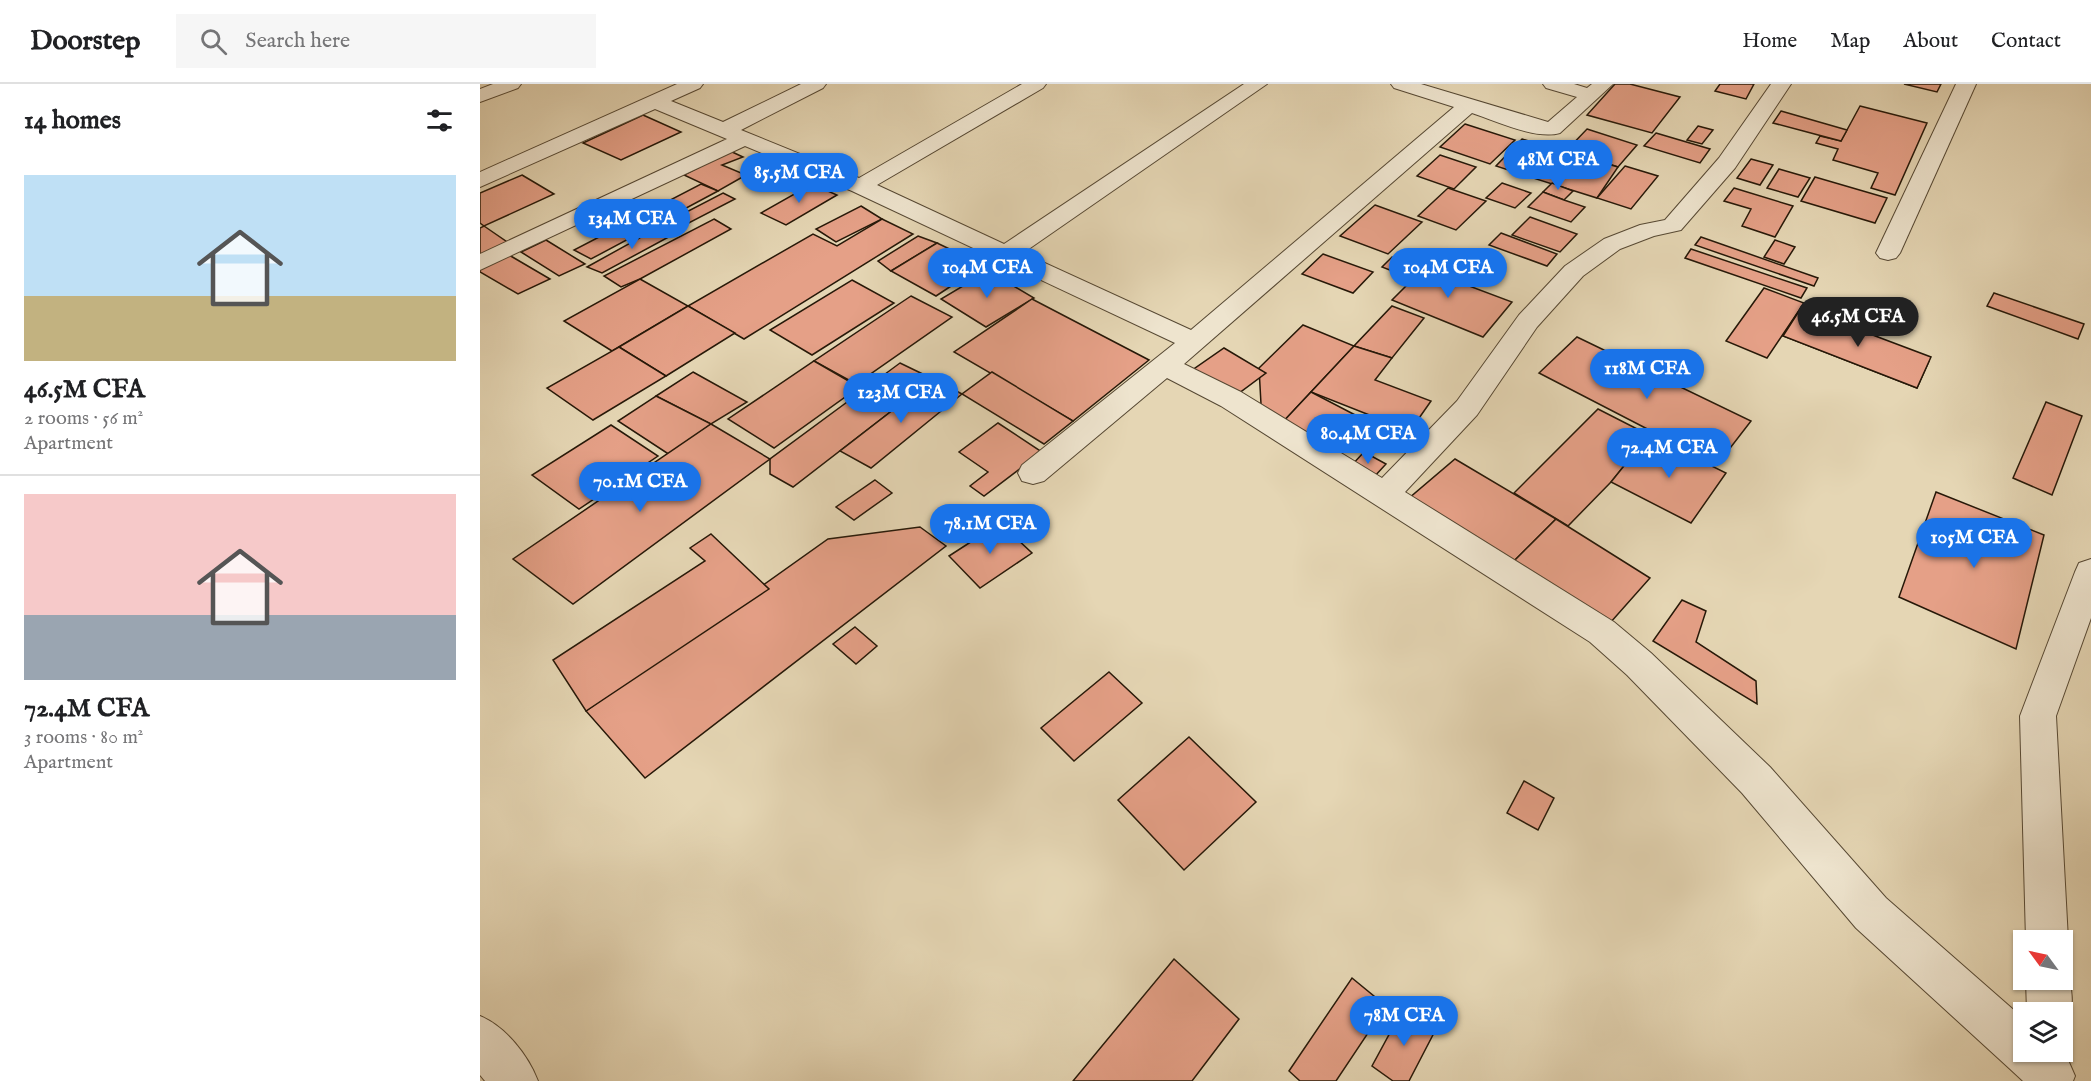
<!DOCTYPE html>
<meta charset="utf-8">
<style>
body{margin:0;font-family:"IM FELL English",serif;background:#f6f6f6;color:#202124;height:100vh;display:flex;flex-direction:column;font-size:22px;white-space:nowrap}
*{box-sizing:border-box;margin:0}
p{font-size:20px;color:#757577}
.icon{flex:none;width:33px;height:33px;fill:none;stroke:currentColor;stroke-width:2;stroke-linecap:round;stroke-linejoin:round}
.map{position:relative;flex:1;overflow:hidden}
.sheet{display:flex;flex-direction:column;background:#fff;width:480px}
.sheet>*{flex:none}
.needle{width:39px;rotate:303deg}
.fabs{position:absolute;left:1533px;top:846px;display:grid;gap:12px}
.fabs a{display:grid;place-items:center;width:60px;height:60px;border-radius:0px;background:#fff;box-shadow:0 2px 4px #0004;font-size:30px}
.price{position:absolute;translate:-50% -51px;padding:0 14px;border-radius:21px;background:#1a73e8;color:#fff;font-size:20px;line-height:39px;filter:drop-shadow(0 2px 3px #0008)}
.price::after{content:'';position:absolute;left:50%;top:36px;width:18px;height:14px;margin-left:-9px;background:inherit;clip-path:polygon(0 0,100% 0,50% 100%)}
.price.current{background:#222;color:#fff}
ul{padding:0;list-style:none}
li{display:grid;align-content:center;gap:12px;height:318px;padding:0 24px}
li+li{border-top:2px solid #e0e0e0}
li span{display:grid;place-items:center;height:186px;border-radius:0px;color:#555}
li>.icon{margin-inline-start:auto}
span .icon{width:108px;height:108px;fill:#fffc;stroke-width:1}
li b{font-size:26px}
h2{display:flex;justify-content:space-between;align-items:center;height:72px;padding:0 24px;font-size:26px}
header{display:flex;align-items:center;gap:36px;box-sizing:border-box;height:84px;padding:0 30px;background:#fff;border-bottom:2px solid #e0e0e0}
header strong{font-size:28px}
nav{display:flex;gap:33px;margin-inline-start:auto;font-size:21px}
.search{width:420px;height:54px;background:#f6f6f6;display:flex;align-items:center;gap:15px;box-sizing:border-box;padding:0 21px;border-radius:0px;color:#757577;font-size:22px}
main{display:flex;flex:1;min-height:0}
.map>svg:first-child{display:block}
</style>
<header>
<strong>Doorstep</strong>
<div class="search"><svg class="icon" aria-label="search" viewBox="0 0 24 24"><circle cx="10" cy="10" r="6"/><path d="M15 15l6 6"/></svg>Search here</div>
<nav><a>Home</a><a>Map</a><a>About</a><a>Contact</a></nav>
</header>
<main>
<section class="sheet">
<h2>14 homes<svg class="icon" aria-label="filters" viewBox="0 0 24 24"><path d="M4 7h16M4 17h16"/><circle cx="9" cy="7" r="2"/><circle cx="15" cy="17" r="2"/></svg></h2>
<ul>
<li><span style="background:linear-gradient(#bfe0f5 65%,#c2b280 0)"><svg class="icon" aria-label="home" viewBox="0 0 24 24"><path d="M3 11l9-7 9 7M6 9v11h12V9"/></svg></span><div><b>46.5M CFA</b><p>2 rooms · 56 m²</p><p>Apartment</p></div></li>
<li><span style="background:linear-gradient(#f6c9c9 65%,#9aa5b1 0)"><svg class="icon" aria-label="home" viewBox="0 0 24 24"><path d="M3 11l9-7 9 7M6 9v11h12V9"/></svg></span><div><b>72.4M CFA</b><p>3 rooms · 80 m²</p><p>Apartment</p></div></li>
</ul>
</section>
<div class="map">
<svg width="1611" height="997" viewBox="0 0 1611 997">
<rect width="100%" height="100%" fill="#e5d6b4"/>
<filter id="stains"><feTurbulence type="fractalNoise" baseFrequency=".00333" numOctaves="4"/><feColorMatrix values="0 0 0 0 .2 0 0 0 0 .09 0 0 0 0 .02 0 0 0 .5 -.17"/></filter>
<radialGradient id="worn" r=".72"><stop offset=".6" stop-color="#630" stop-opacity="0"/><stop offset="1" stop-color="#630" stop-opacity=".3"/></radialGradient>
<g fill="#e5a087" stroke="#261808" stroke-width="1.5">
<polygon points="1135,0 1150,0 1200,13 1172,49 1107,31"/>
<polygon points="1240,0 1274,0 1266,15 1235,7"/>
<polygon points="1424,0 1461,0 1457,8"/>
<polygon points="1380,22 1447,39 1415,111 1391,104 1398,89 1353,76 1358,65 1336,59 1340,52 1361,57"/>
<polygon points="1301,27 1367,46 1361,57 1293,39"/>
<polygon points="163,31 201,48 141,76 103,59"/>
<polygon points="985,40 1035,56 1010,80 960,63"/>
<polygon points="1218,42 1233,46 1222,60 1207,56"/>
<polygon points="1107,45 1157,61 1138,83 1087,66"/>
<polygon points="1176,49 1230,65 1220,79 1164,62"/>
<polygon points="1042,55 1078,66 1053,94 1016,82"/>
<polygon points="1078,66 1138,83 1117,114 1053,94"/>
<polygon points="250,67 263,73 242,81 266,91 238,107 204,91"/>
<polygon points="960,71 996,83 974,105 937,92"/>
<polygon points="1271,75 1293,81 1280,101 1257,94"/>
<polygon points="1145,82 1178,92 1151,125 1117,114"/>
<polygon points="1299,85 1330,94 1318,113 1287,104"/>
<polygon points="42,91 74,110 4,142 0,139 0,109"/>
<polygon points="1335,93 1407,114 1395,139 1321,117"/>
<polygon points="1022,99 1051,109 1035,124 1006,114"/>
<polygon points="1072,99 1093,107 1084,116 1063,108"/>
<polygon points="221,100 238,107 111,175 94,166"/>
<polygon points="332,100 357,111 306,141 281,129"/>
<polygon points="968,104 1006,117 976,146 938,132"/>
<polygon points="1254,104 1313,122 1295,153 1262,142 1271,125 1244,117"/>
<polygon points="1063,108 1084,116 1105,123 1091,138 1048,123"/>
<polygon points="243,109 255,115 203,142 191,136"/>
<polygon points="895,121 942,138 908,170 860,152"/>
<polygon points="381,122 402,135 356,158 336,145"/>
<polygon points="1050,133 1097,150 1080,168 1032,151"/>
<polygon points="234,135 251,145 160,195 141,203 124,192"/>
<polygon points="402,135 433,150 264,255 208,222 333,150 357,162"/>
<polygon points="4,142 33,162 0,177 0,144"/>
<polygon points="181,142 196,149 122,189 107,183"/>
<polygon points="1021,149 1077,170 1067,182 1009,161"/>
<polygon points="438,152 457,159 411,187 398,177"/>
<polygon points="1221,153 1338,194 1334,202 1215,161"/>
<polygon points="66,156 105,180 79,192 41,168"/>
<polygon points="1295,156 1315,163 1304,180 1284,173"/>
<polygon points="457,159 503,181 456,212 411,187"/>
<polygon points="1211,165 1327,204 1321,214 1205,174"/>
<polygon points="843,170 893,188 873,209 822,190"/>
<polygon points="29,171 70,195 38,210 0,188 0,185"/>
<polygon points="912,173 1032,218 1003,253 912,216 933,195 902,183"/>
<polygon points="508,187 554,214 506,243 461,215"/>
<polygon points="160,195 208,222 132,267 84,237"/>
<polygon points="372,196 414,219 332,271 290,246"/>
<polygon points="1284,204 1324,219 1287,274 1246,257"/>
<polygon points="1514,209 1604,240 1598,255 1507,222"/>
<polygon points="431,212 472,233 376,300 334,277"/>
<polygon points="552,215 669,276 593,337 474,268"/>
<polygon points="1324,219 1449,277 1437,304 1303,252"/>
<polygon points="208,222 255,249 186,292 139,263"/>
<polygon points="912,222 944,234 912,274 874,262"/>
<polygon points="1321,224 1451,273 1437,304 1303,252"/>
<polygon points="823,241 874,262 800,341 772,329 781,320 779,284"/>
<polygon points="1097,253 1271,337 1237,381 1059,289"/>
<polygon points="874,262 912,274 895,296 951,317 930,347 831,308"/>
<polygon points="139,263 186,292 113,336 67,304"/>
<polygon points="744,264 786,289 751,315 708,289"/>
<polygon points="334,277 379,303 294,364 248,335"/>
<polygon points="420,279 453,295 313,403 290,390 290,375"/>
<polygon points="213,288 267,318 231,340 176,312"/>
<polygon points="512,288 593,337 564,360 482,310"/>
<polygon points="453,295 482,310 391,384 360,367"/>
<polygon points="831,308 881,334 848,368 800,341"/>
<polygon points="176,312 231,340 190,371 138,337"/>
<polygon points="1566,318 1602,332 1572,411 1533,394"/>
<polygon points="1118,325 1169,351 1131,398 1088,442 1034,409"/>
<polygon points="904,338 925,348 908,367 888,358"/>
<polygon points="518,339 562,368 504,412 490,402 508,388 479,368"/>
<polygon points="231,340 290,375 93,520 33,475"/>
<polygon points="131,341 178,372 99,425 52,391"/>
<polygon points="1169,351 1246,389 1211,439 1131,398"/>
<polygon points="884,368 906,380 893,394 871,382"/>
<polygon points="975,375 1076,435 1027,484 928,415"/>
<polygon points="395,396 412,409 374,436 356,423"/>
<polygon points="1456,408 1564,451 1536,565 1419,513"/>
<polygon points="1076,435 1170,494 1122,548 1027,484"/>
<polygon points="520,439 552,469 500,504 469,472"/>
<polygon points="440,443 466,462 165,694 106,627 348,455"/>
<polygon points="231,450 289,505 106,627 73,576 225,477 210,464"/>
<polygon points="1202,516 1226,527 1216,558 1276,597 1277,620 1173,557"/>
<polygon points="375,543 397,562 376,580 353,560"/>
<polygon points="629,588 662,619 594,677 561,644"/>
<polygon points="709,653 776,718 704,786 638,716"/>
<polygon points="1044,697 1074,714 1058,746 1027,729"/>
<polygon points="694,875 759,935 712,997 593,997"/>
<polygon points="872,894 906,922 856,997 820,997 809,987"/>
<polygon points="924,923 956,945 929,997 913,997 892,982"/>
</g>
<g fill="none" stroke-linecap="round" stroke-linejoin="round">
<defs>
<g id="minor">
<polygon points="13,0 41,0 38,4 0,18 0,5"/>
<path d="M 197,0 L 223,0 L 220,4 L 191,17 L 243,38 L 321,0 L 346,0 L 343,4 L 261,46 L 379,94 L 542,0 L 566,0 L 563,4 L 397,101 L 524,160 L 764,0 L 787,0 L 543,169 L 711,246 L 974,23 L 914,4 L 911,0 L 941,0 L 1068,38 L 1097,13 L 1066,4 L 1063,0 L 1094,0 L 1107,4 L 1112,0 L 1133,0 L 1080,49 C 1056,56 1016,37 992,29 L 704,280 L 761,308 L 902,394 L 977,317 L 1039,231 L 1085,182 L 1124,155 L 1160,141 L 1185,136 L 1239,74 L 1291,0 L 1311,0 L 1255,84 L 1201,146 L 1174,152 L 1140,165 L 1103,192 L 1057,243 L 997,331 L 925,408 L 1134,538 L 1171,569 L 1290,683 L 1406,814 L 1544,935 L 1544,968 L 1579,968 L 1588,976 L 1595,992 L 1593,997 L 1543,997 L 1529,984 L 1376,844 L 1262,709 L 1147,591 L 1110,558 L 741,322 L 687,294 L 564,397 L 553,400 L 542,397 L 538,389 L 542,381 L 695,259 L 372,107 L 265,62 L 0,186 L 0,170 L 247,55 L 175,25 L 0,103 L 0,88 Z"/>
<polygon points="1476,0 1496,0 1420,169 1416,174 1408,176 1400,174 1396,169"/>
<polygon points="1611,475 1611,534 1576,632 1588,856 1582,870 1582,856 1546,856 1540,632 1595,488 1599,479"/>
<path d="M 1582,880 C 1593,896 1597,930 1582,945 L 1582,928 L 1547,928 L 1546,896 L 1582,896 Z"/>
<path d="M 0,932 C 26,943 48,971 58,997 L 5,997 L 0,991 Z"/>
</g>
</defs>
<use href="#minor" stroke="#564833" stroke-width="2"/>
<use href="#minor" fill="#eee4ce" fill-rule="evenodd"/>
</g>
<rect width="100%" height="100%" filter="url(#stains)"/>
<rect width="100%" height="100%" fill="url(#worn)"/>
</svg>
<div class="fabs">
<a><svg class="needle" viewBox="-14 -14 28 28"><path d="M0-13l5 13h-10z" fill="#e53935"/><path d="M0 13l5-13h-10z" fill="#757577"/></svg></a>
<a><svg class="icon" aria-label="layers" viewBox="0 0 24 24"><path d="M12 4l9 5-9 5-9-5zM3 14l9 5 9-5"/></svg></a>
</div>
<b class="price" style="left:1078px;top:107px">48M CFA</b>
<b class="price" style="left:319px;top:120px">85.5M CFA</b>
<b class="price" style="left:152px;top:166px">134M CFA</b>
<b class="price" style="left:507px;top:215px">104M CFA</b>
<b class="price" style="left:968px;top:215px">104M CFA</b>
<b class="price current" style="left:1378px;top:264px">46.5M CFA</b>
<b class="price" style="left:1167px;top:316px">118M CFA</b>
<b class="price" style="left:421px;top:340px">123M CFA</b>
<b class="price" style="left:888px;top:381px">80.4M CFA</b>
<b class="price" style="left:1189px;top:395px">72.4M CFA</b>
<b class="price" style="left:160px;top:429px">70.1M CFA</b>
<b class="price" style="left:510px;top:471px">78.1M CFA</b>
<b class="price" style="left:1494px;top:485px">105M CFA</b>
<b class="price" style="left:924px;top:963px">78M CFA</b>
</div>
</main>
